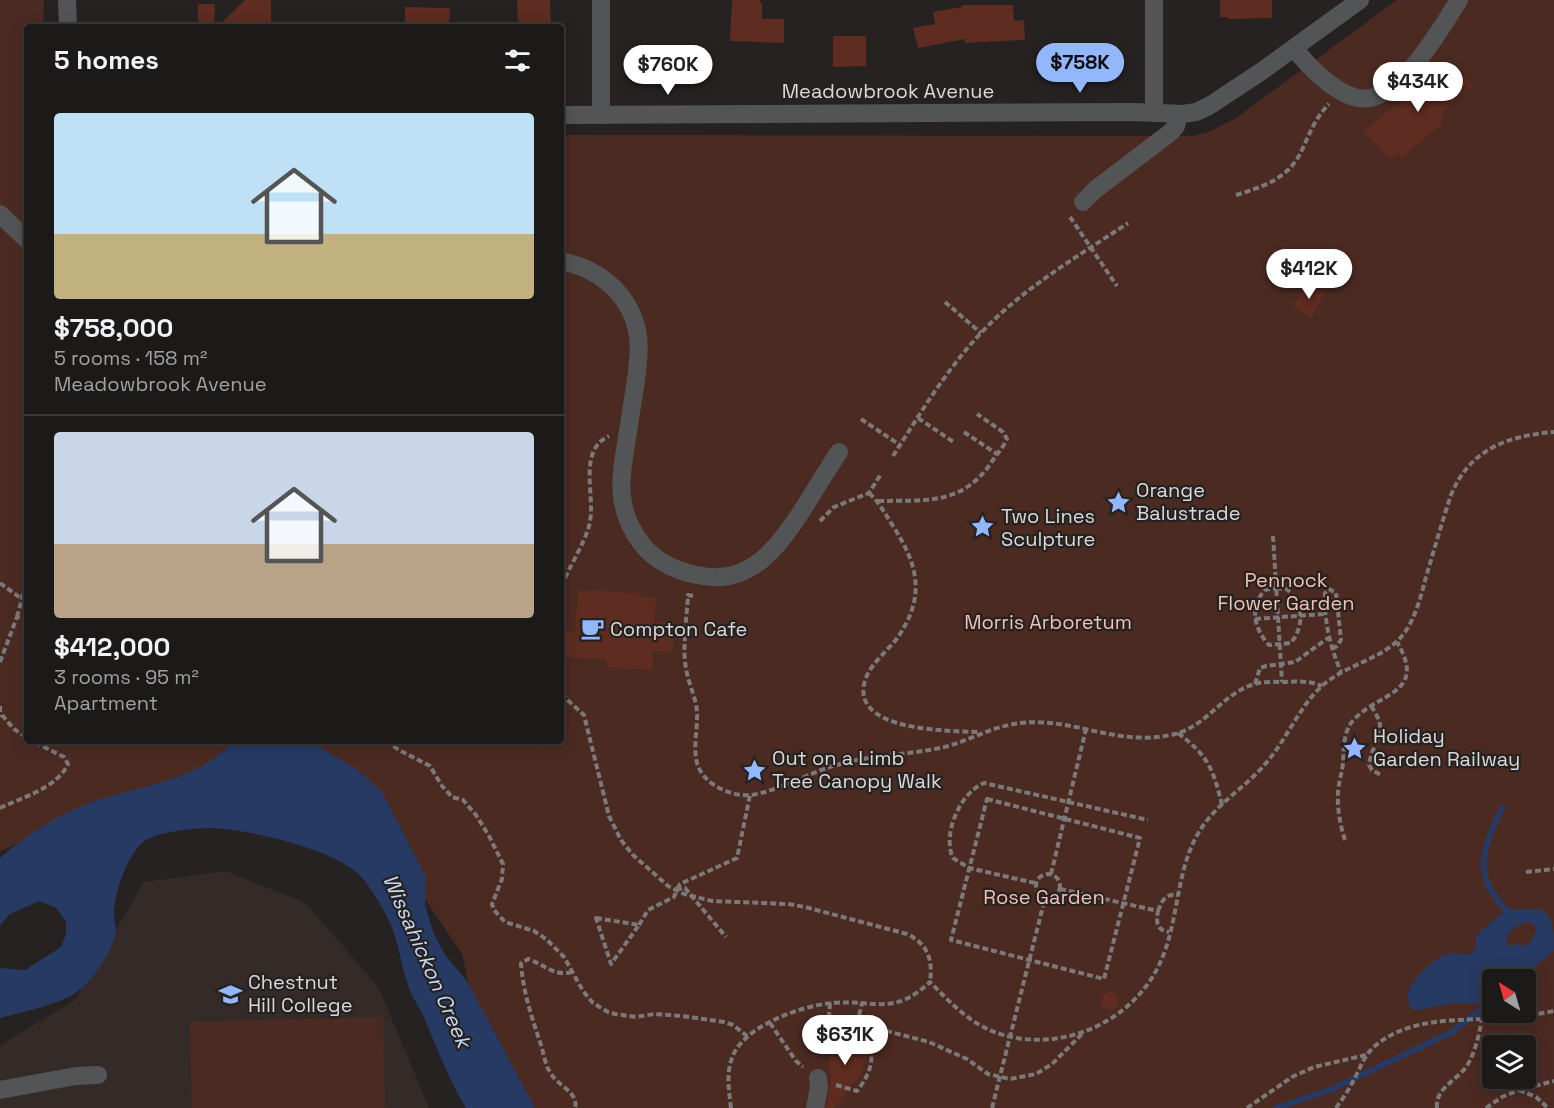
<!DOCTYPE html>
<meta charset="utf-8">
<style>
body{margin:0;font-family:"Space Grotesk",sans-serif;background:#292726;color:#f1f3f6;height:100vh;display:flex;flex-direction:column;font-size:22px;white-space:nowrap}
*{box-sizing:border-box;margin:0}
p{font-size:20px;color:#a0a1a2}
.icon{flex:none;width:33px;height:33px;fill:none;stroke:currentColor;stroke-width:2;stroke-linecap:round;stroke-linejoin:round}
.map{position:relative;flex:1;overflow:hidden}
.details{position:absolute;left:24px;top:24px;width:540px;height:720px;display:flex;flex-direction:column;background:#1c1a19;border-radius:6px;box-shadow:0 3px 15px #0003,0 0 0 2px #3a3838}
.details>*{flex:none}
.needle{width:39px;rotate:323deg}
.buttons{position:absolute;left:1482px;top:969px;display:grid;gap:12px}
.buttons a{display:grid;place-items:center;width:54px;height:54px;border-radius:6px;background:#1c1a19;box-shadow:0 3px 15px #0003,0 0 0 2px #3a3838;font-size:30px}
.price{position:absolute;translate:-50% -51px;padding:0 14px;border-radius:21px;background:#fff;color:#222;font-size:20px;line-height:39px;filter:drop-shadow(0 2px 3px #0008)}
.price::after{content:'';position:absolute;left:50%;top:36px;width:18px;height:14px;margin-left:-9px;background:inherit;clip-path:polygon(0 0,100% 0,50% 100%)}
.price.on{background:#93b7fd;color:#111}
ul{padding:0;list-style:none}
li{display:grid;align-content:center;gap:12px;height:318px;padding:0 30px}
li+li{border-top:2px solid #3a3838}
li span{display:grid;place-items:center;height:186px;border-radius:6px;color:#555}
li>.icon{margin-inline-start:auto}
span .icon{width:108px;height:108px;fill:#fffc;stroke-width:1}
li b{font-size:26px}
h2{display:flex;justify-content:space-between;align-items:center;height:72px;padding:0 30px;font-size:26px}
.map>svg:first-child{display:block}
</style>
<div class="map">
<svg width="1554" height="1108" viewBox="0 0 1554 1108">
<rect width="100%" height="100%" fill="#252221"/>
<polygon fill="#342b29" points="225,871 306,903 379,988 429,1108 0,1108 0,1045 75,1000 144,882"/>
<g fill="#4b2a22" fill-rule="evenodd">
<path d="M 0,0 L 44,0 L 43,27 L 27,27 L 27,741 L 561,741 L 561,135 L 1193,136 L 1209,132 L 1236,118 L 1397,0 L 1554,0 L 1554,1108 L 499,1108 L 495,1102 L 462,954 L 390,847 L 92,814 L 0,851 ZM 1492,980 L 1526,980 L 1526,1012 L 1492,1012 ZM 1492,1046 L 1526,1046 L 1526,1078 L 1492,1078 Z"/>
<polygon points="383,1017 385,1108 192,1108 190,1022"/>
</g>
<g fill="#263a63" fill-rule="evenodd">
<path d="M 233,741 L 274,741 L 315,744 L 359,771 L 382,792 L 426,877 L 425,905 L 434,934 L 445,955 L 467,981 L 535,1108 L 466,1108 C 447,1077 436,1045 422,1013 C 417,1004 411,995 408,985 C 402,969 400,952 395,936 C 388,916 377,898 365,881 C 343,850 250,830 213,828 C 196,828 161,831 146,840 C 128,852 114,893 114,913 C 114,919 116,926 116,931 C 114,950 92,981 77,992 C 58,1005 22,1012 0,1018 L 0,968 L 25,970 L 61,947 L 66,934 L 66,922 L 56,908 L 39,901 L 10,914 L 0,925 L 0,858 C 27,834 56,816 90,803 C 137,785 199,782 233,741 Z"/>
<path d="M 1540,909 C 1554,916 1554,933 1554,950 L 1521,979 L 1492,980 L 1492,1004 L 1454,1003 L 1418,1010 L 1411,1009 C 1410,1005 1407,999 1408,995 C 1409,981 1438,953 1452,953 C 1459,953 1464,955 1471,954 L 1475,949 L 1476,935 L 1506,910 ZM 1528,922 L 1533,924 L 1537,930 L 1530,943 L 1524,946 L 1520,944 L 1508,946 L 1506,940 C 1509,930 1518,924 1528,922 Z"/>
</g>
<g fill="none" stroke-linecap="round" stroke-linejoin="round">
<g stroke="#263a63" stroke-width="6">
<path d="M 1502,808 C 1487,838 1472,871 1498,900 C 1502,906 1505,910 1512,912"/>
<polyline points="1276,1108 1330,1090 1452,1032 1477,1013 1492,996"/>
</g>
</g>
<g fill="#5e2c20">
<polygon points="245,0 271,0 271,27 217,27"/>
<polygon points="517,0 550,0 551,27 518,27"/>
<polygon points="732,0 760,0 760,3 762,3 762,19 784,19 784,43 730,41"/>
<polygon points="1220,0 1272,0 1272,18 1228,19 1228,17 1220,17"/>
<polygon points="198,4 215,4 214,27 198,27"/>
<polygon points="962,5 1013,5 1014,21 1024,20 1025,40 965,43 965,39 918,48 913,28 935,24 933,12 962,7"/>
<polygon points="405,7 450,8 449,27 405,27"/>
<polygon points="833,36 866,36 866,66 833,67"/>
<polygon points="1455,65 1473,86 1443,111 1442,124 1401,158 1397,153 1389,159 1364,131 1440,68 1445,74"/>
<polygon points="1306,284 1325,294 1311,317 1293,307"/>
<polygon points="578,590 639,593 639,597 656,598 654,622 669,622 669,625 673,625 673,650 668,649 668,652 653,651 652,670 606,667 606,659 561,657 561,631 575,631"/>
<circle cx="1110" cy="1001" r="9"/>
<polygon points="839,1031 859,1034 858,1038 865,1046 866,1057 862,1073 834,1108 826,1108 831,1079 829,1064"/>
</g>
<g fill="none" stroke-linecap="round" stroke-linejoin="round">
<g stroke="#7c7978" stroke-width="4" stroke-dasharray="6 3" stroke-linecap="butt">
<path d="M 1236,195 C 1262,187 1288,179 1301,152 C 1309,135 1315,118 1329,104"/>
<polyline points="1070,217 1117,286"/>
<polyline points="945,302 981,333"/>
<polyline points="918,418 955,443"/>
<polyline points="861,419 900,445"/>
<polyline points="964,432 997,454"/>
<path d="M 893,456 C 920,414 946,370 981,333 C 1023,288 1077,257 1128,223"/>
<path d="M 869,493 C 880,503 885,514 893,526 C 918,565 926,596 898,637 C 887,652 867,666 864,685 C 855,732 952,731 979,732"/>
<path d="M 878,501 C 925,500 961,506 991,463 C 996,455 1003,448 1007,439 L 1003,432 L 977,414"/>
<polyline points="820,521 834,507 869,493 881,474"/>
<polyline points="1273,536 1282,682"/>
<polyline points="0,583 22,599"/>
<path d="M 561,586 C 569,568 584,544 589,526 C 597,498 576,451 609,436"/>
<path d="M 1276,588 L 1287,589 C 1303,606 1305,624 1291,643 L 1269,645 C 1254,629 1249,607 1265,590 Z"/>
<path d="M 693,596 L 688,595 C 687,615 682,651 686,668 C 688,683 696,697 697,712 C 698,729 692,750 698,766 C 705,785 732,797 751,795 C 776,792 810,772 837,765 C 870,755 906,755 940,748 C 964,743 985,730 1009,725 C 1067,712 1114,749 1175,734 C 1207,726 1224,692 1255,684 C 1264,681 1276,682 1286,682 C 1299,681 1310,681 1322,686"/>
<polyline points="17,617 27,580"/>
<polyline points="1255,619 1324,614"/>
<path d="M 1332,649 L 1337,646 L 1341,640 L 1336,593 L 1329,589 L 1325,593 C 1324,622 1330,646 1341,672"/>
<polyline points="0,662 17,617 27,615"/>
<polyline points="1255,684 1260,668 1266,666 1295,662 1328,638"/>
<path d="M 561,694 L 584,715 L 609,816 L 621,840 L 633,855 L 668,886 L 684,894 L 712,901 L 788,904 L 805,907 L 907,934 C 928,944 933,960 930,982"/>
<polyline points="0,706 0,717"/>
<path d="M 1371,706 C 1391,734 1373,738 1369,765 L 1372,770 L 1381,775"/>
<polyline points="2,715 14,729 27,738"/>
<path d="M 1178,733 C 1208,756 1213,768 1222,805"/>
<polyline points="386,741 399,750 430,766 442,786 452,797 463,800 476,815 489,836 503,864 502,879 492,904 494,910 505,922 534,931 546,939 564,957 583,991 593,1003 608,1012 615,1014 636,1017 654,1014 682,1016 724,1022 733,1025 747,1036"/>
<polygon points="987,799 1140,838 1104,979 951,940"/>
<path d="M 0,808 C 23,797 57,788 68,764 L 64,757 L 32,741"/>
<path d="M 1345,840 C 1340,825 1337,807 1338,791 C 1339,781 1342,773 1343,763 C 1344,750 1343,735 1351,723 C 1375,692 1429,696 1397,642"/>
<polyline points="1526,872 1554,869"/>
<circle cx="1048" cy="886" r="12"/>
<polyline points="1051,874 1086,729"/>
<path d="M 1035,883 L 969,868 L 953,858 C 942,834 960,793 984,783 L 1148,820"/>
<polyline points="677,889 680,884 737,858 750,795"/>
<path d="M 1060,889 L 1158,911 C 1156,922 1156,930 1169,932"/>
<path d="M 1158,911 C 1162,901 1165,893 1178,895"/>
<polygon points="596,918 639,925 611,964"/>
<path d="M 572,972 C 554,977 544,964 528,959 L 521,963 C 523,992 532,1018 541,1045 C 544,1054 545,1065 550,1072 C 557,1086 579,1092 575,1108"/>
<polyline points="830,1003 829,1016 929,1042 967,1059 988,1074 1010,1079 1036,1074 1052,1064 1083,1033"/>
<polyline points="770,1023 796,1061 803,1067"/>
<polyline points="857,1024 862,1003"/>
<path d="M 836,1085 L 857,1091 C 871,1073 877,1056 865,1035 L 867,1026"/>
<polyline points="1519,1090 1536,1097 1548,1108"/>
<path d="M 731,1108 C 729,1091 726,1074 732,1058 C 743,1026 801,1006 832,1003 C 876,999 892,1017 930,982 C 948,1000 966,1020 990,1030 C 1052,1057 1130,1026 1159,965 C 1181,920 1174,864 1205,823 C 1222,800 1248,785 1266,763 C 1287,739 1299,707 1322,686 C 1347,663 1385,660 1405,632 C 1416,616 1421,596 1426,577 C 1434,550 1442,522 1451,495 C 1470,449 1507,436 1554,432"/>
<polyline points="992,1108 1045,898"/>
<polyline points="1247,1108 1292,1077 1314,1067 1366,1055"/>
<path d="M 1336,1108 C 1341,1101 1347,1093 1351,1085 C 1359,1072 1363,1056 1375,1046 C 1410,1016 1461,1021 1504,1018 C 1520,1017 1537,1014 1554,1011"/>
<path d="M 1437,1108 C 1435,1087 1459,1080 1468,1064 C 1476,1050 1479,1034 1482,1019"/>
<polyline points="1486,1108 1502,1097 1519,1090 1554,1081"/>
</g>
<g stroke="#535455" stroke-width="18">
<polyline points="67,0 68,27"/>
<polyline points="601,0 601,115"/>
<polyline points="1154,0 1154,113"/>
<path d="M 1294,48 C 1308,66 1334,93 1358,98 C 1397,106 1441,28 1459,0"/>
<polyline points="561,115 1134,112 1183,114 1196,112 1209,106 1259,73 1360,0"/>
<polyline points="1083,202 1096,189 1171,132 1176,126 1179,114"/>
<polyline points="0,214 27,240"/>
<path d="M 561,261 C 596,268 626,290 636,326 C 641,344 638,362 636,380 C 633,399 630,419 627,438 C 620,478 615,508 641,543 C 655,562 680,573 703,576 C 753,585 782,542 805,506 C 816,488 827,470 839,452"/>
<polyline points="0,1090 76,1076 98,1075"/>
<polyline points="815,1108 819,1088 818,1078"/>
</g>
<polyline stroke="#7c7978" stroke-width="4" stroke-dasharray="6 3" stroke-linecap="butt" points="639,925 648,910 674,897 677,889 685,888 726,937"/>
</g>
<defs>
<symbol id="sight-bare" viewBox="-9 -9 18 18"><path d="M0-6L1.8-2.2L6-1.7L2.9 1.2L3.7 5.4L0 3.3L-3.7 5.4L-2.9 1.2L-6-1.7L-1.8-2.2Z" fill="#93b7fd" stroke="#252221" stroke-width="2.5" paint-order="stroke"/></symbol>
<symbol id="cafe-bare" viewBox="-9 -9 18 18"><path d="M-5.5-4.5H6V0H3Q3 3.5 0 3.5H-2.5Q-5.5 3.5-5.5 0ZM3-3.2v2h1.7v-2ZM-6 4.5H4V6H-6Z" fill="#93b7fd" stroke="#252221" stroke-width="2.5" paint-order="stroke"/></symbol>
<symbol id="university-bare" viewBox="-9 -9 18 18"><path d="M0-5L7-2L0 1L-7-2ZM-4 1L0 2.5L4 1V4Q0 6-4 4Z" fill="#93b7fd" stroke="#252221" stroke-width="2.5" paint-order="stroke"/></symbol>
</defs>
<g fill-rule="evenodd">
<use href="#sight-bare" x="1102" y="486" width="33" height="33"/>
<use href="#sight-bare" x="966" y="510" width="33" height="33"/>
<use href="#cafe-bare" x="576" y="612" width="33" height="33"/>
<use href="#sight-bare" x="1338" y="732" width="33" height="33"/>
<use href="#sight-bare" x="738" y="754" width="33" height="33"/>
<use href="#university-bare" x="214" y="978" width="33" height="33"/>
</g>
<g text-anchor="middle" stroke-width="4.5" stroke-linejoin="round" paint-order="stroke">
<g font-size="20" fill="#dbd9d8" stroke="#252221">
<text x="888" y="98">Meadowbrook Avenue</text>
</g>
<g font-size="20" fill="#dbd9d8" stroke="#252221" text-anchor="start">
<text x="1136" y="497">Orange<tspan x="1136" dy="23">Balustrade</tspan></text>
<text x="1001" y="523">Two Lines<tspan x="1001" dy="23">Sculpture</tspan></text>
<text x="610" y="636">Compton Cafe</text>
<text x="1373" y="743">Holiday<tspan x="1373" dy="23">Garden Railway</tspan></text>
<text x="772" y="765">Out on a Limb<tspan x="772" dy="23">Tree Canopy Walk</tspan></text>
<text x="248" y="989">Chestnut<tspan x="248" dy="23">Hill College</tspan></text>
</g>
<g font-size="20" fill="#f5c0b3" stroke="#252221">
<text x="1286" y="587">Pennock<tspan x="1286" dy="23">Flower Garden</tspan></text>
<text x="1048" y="629">Morris Arboretum</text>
<text x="1044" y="904">Rose Garden</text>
</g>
<g font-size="21" font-style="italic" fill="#c9d8f4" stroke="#252221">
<text transform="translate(427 961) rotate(66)" y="7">Wissahickon Creek</text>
</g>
</g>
</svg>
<div class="buttons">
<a><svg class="needle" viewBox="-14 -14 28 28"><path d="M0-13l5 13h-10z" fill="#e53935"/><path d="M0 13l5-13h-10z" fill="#a0a1a2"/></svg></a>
<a><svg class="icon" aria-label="layers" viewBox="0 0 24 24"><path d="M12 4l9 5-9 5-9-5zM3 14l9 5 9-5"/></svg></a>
</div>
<b class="price on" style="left:1080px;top:94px">$758K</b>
<b class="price" style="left:668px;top:96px">$760K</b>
<b class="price" style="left:1418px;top:113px">$434K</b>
<b class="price" style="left:1309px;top:300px">$412K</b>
<b class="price" style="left:845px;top:1066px">$631K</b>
<section class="details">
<h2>5 homes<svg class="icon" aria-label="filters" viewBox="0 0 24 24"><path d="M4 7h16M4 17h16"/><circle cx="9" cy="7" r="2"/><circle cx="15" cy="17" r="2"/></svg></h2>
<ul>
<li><span style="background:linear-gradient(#bfe0f5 65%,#c2b280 0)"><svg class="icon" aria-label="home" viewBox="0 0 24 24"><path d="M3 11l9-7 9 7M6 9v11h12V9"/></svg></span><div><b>$758,000</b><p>5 rooms · 158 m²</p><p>Meadowbrook Avenue</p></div></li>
<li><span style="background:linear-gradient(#c9d6e8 60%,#b9a48a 0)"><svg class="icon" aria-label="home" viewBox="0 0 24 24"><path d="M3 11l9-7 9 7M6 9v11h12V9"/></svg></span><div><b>$412,000</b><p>3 rooms · 95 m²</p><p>Apartment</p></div></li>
</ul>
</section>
</div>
